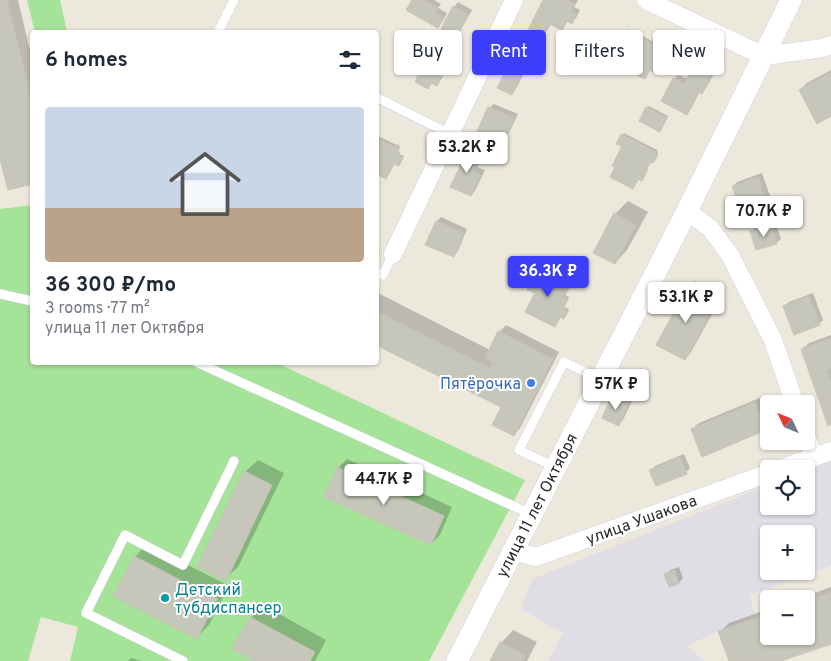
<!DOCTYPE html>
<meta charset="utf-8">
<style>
body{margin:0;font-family:Overpass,sans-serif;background:#f2f2f3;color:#1f2937;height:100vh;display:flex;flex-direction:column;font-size:19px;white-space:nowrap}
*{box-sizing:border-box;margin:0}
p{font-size:16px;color:#747a83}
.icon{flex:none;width:28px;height:28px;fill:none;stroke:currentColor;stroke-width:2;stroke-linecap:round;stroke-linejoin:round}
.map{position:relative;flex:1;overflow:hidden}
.sheet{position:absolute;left:30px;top:30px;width:349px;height:335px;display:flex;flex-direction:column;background:#fff;border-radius:5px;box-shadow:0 1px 4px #0004}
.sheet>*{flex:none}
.banner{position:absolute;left:394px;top:30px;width:361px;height:45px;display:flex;gap:10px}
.needle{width:32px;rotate:313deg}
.tools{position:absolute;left:760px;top:395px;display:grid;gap:10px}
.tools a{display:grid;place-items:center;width:55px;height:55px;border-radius:5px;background:#fff;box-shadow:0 1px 4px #0004;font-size:25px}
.price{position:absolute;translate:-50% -42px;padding:0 11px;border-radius:5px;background:#fff;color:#222;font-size:16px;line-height:32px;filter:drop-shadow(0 1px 2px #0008)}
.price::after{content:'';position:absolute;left:50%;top:30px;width:15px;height:11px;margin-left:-8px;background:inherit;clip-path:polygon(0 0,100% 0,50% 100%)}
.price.selected{background:#3c3ef9;color:#fff}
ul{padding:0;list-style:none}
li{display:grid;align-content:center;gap:10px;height:265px;padding:0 15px}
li+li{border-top:1px solid #e0e1e3}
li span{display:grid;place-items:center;height:155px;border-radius:5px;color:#555}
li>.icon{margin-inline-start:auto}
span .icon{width:90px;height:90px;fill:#fffc;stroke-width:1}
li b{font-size:21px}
h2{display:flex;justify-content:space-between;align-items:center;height:60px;padding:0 15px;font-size:21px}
.pill{padding:0 18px;border-radius:5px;background:#fff;box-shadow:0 1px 4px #0004;font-size:18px;line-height:45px}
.pill.selected{background:#3c3ef9;color:#fff}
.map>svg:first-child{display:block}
</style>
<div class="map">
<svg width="831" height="661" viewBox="0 0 831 661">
<rect width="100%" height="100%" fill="#ece8dc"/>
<path fill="#e0dde4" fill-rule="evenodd" d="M 831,461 L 831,566 L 749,595 L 755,615 L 686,646 L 705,661 L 548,661 L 563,633 L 521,609 L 532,579 L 769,485 L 769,506 L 806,506 L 806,470 ZM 769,534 L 806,534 L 806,571 L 769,571 Z"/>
<g fill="#a5e399">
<polygon points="27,0 60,0 67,32 35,32"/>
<polygon points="32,205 32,362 277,363 525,480 429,661 70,661 78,627 41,617 28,661 0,661 0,209"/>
</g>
<g fill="#0003">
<polygon points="0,0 18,0 32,59 32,182 8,188 0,154"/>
<polygon points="413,0 434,0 441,4 438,8 447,13 442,22 438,27"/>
<polygon points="544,0 578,0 574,7 580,10 576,18 572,22 568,20 562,29 551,23 547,31 543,35"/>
<polygon points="458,2 472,10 460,31 456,35 454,7"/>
<polygon points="628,29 670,50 658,73 626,31"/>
<polygon points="443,44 451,48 443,65 447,68 441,80 436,84 432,83 428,88 420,75 416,74 422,61 427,57 433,60 439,48"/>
<polygon points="517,54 530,60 516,89 511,94 499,87 513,58"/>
<polygon points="703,54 720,63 706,88 702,92 700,91 691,109 687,113 674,79 678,75 688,79 699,58"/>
<polygon points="831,70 831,115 800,90 807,83"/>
<polygon points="494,104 518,114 507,137 503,142 489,108"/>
<polygon points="649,106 668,116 660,130 647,108"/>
<polygon points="624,133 657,150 658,154 656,158 650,162 643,178 639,178 633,188 622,135"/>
<polygon points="380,137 397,145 398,144 400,147 398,151 400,152 399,154 404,156 399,165 395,162 376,173 376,142"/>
<polygon points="474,145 485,150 477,167 485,170 475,191 471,195 470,149"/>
<polygon points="762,173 770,196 765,200 733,186 737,182"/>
<polygon points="628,201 648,212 627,250 615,263 595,252 615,214"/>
<polygon points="441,217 467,229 458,251 453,255 437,221"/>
<polygon points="775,221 781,239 776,243 752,231 756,227"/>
<polygon points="549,270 572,282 565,295 569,297 564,307 569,309 566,316 536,293 536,274 538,272 545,275"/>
<polygon points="695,281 722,296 691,352 685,359 689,288"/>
<polygon points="376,292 490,350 499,332 506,325 559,352 520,428 513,435 505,402 501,406 376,343"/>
<polygon points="813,293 823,320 819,324 785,306 789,302"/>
<polygon points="831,335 831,423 802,349 809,343"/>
<polygon points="617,391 633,399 623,420 619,424 613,396"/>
<polygon points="762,397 769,414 769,426 766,429 703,455 692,429 699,423"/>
<polygon points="684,454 690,468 686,472 651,470 655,466"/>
<polygon points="347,459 452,507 440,535 431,544 338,468"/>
<polygon points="258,460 284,473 238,567 225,579 245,472"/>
<polygon points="147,544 229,586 209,625 197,637 135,557"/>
<polygon points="679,567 683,578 679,583 669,586 665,575 670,570"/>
<polygon points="831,587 831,642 778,661 730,661 720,632 729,623 769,609 769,636 806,636 806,599 798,599"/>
<polygon points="263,605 326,640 315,661 257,661 251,618"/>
<polygon points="513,630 537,642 527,661 491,661 501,643"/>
<polygon points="131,658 142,661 128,661"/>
</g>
<g fill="#c7c6bb" stroke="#c7c4b6">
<polygon points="0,0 7,0 32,102 32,184 8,190 0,159"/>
<polygon points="412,0 423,0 438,8 435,13 444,18 438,28 406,10"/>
<polygon points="543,0 567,0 575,4 571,12 576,14 572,24 567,21 562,30 549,24 543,37 528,30"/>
<polygon points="453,6 468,14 456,37 441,29"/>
<polygon points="625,30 669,52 658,75 650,70 645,79 609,62"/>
<polygon points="438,47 448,53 439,70 444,72 437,86 431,83 428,89 415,82 418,76 414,74 421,61 429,65"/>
<polygon points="512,58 526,65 512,95 497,88"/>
<polygon points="698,58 716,67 702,94 684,84"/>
<polygon points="831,72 831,116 817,124 799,90"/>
<polygon points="673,78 699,92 687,115 661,101"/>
<polygon points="488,107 514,118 503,143 477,132"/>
<polygon points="646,107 667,118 660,132 639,121"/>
<polygon points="621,134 655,151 657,156 654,162 650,163 647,168 648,169 642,181 638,179 633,189 610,177 615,167 612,166 622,146 616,144"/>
<polygon points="377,138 394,147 395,145 398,147 397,148 399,149 397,153 399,154 398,156 403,158 399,166 394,164 386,179 376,174"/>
<polygon points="469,148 481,155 474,171 481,175 471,196 450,187"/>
<polygon points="758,177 766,201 740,210 732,186"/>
<polygon points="614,213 636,225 615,264 593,253"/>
<polygon points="436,221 464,233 454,257 425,245"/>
<polygon points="771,225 777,244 756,250 750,231"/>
<polygon points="546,272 571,284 564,297 568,299 563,309 568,311 564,319 560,317 555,327 525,312 535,293 527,290 535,273 543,277"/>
<polygon points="688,287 716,303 685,360 656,345"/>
<polygon points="809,296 820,325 794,335 783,306"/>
<polygon points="376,311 490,368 493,362 518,374 501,407 376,345"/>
<polygon points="498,331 553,359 514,436 492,425 518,374 485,358"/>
<polygon points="831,338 831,368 827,370 831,382 831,424 828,426 801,349"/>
<polygon points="612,395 629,403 619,426 602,418"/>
<polygon points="755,402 766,430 702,457 691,429"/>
<polygon points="680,457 687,474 656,486 649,470"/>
<polygon points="337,467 444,516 431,545 324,497"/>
<polygon points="244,471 272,485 226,581 197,567"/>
<polygon points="134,556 217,599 197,639 113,596"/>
<polygon points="675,570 679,584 669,587 664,574"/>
<polygon points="831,592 831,644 781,661 729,661 718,631 769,614 769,636 806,636 806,601"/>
<polygon points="250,617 315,652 310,661 254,661 232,649"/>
<polygon points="500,642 525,655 522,661 490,661"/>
</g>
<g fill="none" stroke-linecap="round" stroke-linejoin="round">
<defs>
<g id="service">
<polyline points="218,32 234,0"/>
<polyline points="376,97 450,134"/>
<polyline points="376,272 383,275 393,254"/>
<polyline points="0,294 32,301"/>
<polyline points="196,362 531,514"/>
<polyline points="555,467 519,450 564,362 600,379"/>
<polyline points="183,661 86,613 125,535 183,565 234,461"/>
</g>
<g id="minor">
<polyline points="646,0 764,56 823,48 831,45"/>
<polyline points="687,211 710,228 730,255 773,340 795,404"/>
<polyline points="393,254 514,0"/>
<polyline points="806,435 814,457"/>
<polyline points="780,469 831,451"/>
<polyline points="513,551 536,557 769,473"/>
</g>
<polyline id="tertiary" points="457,661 687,211 791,0"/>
</defs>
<use href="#service" stroke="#d1d2e3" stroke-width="10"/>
<use href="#minor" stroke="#d1d2e3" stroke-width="19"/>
<use href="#tertiary" stroke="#d1d2e3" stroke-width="22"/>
<use href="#service" stroke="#fff" stroke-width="9"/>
<use href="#minor" stroke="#fff" stroke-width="18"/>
<use href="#tertiary" stroke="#fff" stroke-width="21"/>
</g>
<circle fill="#3f7fe0" stroke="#fff" stroke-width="2" cx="531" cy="383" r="5"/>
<circle fill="#0f9aa8" stroke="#fff" stroke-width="2" cx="165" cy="598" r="5"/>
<g text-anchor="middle" stroke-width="4" stroke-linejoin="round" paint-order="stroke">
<g font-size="16" fill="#366cbe" stroke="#fff" text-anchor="end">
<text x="521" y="389">Пятёрочка</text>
</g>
<g font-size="16" fill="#2a2a2a" stroke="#fff">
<text transform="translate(536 505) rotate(-63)" y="6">улица 11 лет Октября</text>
<text transform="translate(641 519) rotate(-20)" y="6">улица Ушакова</text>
</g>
<g font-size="16" fill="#0d838f" stroke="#fff" text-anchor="start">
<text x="175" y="595">Детский<tspan x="175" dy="18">тубдиспансер</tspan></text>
</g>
</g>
</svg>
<div class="tools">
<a><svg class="needle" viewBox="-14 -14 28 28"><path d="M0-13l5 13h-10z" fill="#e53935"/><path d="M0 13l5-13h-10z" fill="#747a83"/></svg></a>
<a><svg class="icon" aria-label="locate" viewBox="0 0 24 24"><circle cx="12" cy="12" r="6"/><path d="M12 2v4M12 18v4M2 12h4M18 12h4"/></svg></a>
<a>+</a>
<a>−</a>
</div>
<b class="price" style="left:467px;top:174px">53.2K ₽</b>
<b class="price" style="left:764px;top:238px">70.7K ₽</b>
<b class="price selected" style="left:548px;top:298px">36.3K ₽</b>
<b class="price" style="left:686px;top:324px">53.1K ₽</b>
<b class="price" style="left:616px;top:411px">57K ₽</b>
<b class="price" style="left:384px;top:506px">44.7K ₽</b>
<div class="banner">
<a class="pill">Buy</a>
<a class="pill selected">Rent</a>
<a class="pill">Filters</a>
<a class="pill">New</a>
</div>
<section class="sheet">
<h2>6 homes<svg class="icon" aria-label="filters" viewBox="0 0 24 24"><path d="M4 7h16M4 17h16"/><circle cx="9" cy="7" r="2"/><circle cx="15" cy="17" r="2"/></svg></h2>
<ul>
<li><span style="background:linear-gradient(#c9d6e8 65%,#b9a48a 0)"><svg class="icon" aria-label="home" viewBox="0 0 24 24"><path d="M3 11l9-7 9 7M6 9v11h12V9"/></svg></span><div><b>36 300 ₽/mo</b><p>3 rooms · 77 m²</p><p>улица 11 лет Октября</p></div></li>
</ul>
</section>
</div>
